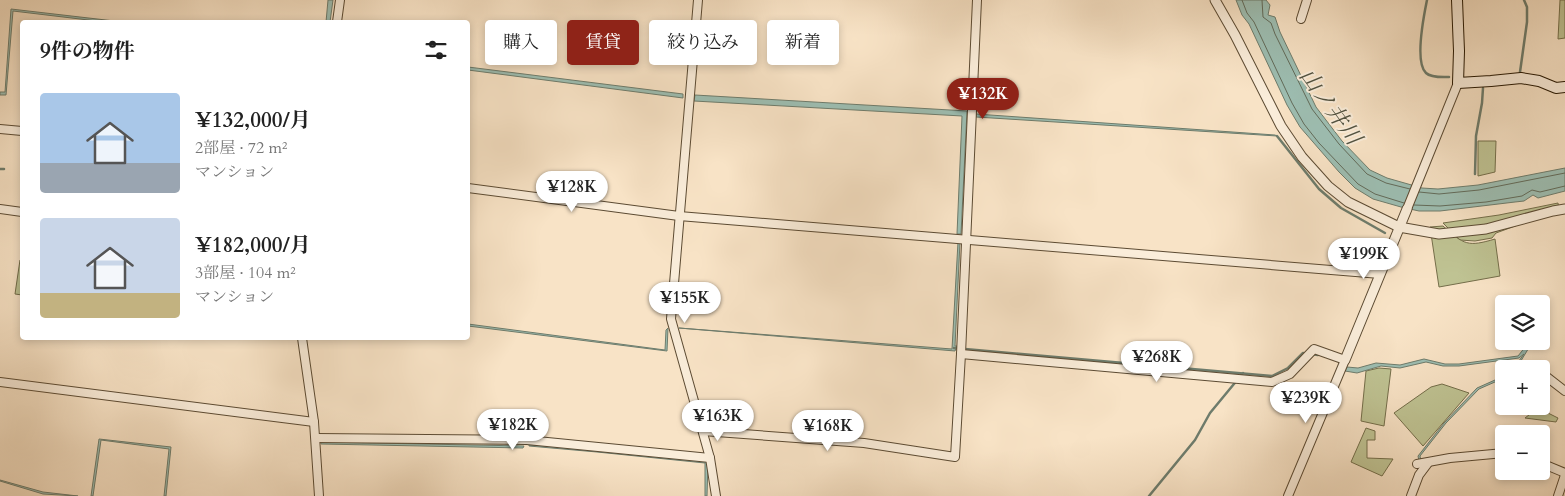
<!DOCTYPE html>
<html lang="ja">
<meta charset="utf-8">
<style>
body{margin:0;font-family:Cardo,"Noto Serif JP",serif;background:#f2f2f2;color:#222;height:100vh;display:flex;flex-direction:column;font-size:19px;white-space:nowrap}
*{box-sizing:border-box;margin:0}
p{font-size:16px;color:#767676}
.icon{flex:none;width:28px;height:28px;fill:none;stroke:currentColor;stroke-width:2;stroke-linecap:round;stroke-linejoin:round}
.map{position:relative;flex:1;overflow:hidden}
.side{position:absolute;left:20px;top:20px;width:450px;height:320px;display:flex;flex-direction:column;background:#fff;border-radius:5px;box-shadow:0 2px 8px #0003}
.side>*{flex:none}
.top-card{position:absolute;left:485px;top:20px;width:475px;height:45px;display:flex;gap:10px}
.buttons{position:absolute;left:1495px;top:295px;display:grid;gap:10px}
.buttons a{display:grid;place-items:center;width:55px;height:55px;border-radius:5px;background:#fff;box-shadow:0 2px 8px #0003;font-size:25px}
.price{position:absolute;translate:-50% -42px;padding:0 11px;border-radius:18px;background:#fff;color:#222;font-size:16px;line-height:32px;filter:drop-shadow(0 1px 2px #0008)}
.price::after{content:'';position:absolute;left:50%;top:30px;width:15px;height:11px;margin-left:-8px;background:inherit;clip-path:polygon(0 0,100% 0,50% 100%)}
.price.on{background:#8f2418;color:#fff}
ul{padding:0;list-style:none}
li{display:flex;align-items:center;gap:15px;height:125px;padding:0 20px}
li span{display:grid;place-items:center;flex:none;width:140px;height:100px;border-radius:5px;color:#555}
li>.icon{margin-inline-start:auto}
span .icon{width:60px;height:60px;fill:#fffc;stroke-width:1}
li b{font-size:21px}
h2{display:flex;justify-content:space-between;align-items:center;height:60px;padding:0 20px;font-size:21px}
.chip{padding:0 18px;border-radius:5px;background:#fff;box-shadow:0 2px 8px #0003;font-size:18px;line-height:45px}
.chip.on{background:#8f2418;color:#fff}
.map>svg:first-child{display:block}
</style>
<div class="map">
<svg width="1565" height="496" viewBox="0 0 1565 496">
<rect width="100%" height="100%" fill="#f8e3c6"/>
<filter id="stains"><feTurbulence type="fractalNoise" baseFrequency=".004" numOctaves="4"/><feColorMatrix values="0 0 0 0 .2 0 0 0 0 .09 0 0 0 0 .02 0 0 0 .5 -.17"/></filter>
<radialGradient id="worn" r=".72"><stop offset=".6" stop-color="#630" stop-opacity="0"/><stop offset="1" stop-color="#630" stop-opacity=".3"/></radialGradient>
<g fill="#bfc393" stroke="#746e4a">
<polygon points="1560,0 1565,0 1565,38 1558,39"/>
<polygon points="1478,141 1496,141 1495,172 1478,176"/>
<polygon points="1558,203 1559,210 1496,233 1492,238 1475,241 1460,240 1443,223 1499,215"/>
<path d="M 1443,226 C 1464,245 1468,247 1495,239 L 1500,276 L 1439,287 L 1430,227 Z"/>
<polygon points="20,260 22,260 22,295 15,294"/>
<polygon points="1379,368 1391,369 1384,426 1361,421 1366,371"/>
<polygon points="1442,384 1469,393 1423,446 1394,413 1431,387"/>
<polygon points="1538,408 1558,418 1556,422 1525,418"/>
<polygon points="1366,428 1375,431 1375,440 1367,440 1367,458 1393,459 1382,476 1351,462"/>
</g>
<g fill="#9dbeb2" stroke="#6e7c6c">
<polygon points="328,0 333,0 330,22 326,22"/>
<polygon points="1236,0 1266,0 1270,5 1268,15 1275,17 1280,32 1316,107 1342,141 1370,170 1387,178 1422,188 1438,189 1478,185 1565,168 1565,191 1538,198 1533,195 1524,201 1515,202 1440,211 1419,211 1401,207 1373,199 1355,188 1339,172 1300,127 1287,105 1249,24 1242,15"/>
<polygon points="11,9 123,22 105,22 13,11 6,95 0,95 0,92 5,92"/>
<polygon points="468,67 683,94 683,98 468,70"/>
<polygon points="695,95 967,111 961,234 957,234 962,116 694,101"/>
<polygon points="976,114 1275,135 1277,136 976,117"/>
<polygon points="958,242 960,242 955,346 957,346 955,351 679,328 952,349"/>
<polygon points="468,324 665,350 666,330 668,328 667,351 468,326"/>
<polygon points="1530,341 1533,341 1516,369 1513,369 1524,354 1519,358 1459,366 1443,366 1426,362 1400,368 1381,366 1357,373 1345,371 1347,367 1358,368 1376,363 1400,365 1424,359 1445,364 1459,364 1518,356"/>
<polygon points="1504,376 1504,378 1479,389 1446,423 1420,456 1421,461 1419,461 1418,456 1444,423 1477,388"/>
<polygon points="99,439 171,447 166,496 164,496 169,449 101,440 93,496 91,496"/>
<polygon points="321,442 524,446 523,448 321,444"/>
<polygon points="529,445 599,450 706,461 708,462 707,496 705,496 705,463 597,452 529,446"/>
<polygon points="0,480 43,492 78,496 43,494 0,481"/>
</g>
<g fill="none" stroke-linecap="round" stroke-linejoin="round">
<g stroke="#626b5a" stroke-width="1">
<polyline points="1242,0 1247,13 1254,22 1292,103 1304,124 1319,143 1358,184 1375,194 1404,203"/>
<polyline points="1262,0 1263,17 1271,23 1275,34 1312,109 1339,144 1367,174 1386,183 1410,189"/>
<polyline points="1419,192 1439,194 1479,190 1565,173"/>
<polyline points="1414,205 1440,206 1486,202 1522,196 1532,190 1540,192 1565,186"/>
</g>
<g stroke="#6e7c6c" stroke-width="2.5">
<path d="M 1427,0 C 1424,15 1414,62 1426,73 C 1431,78 1443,77 1449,77"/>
<polyline points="1520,72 1527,22 1527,7 1524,0"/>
<polyline points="1277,136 1319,189 1341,208 1385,233"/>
<polyline points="0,169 4,169"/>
<polyline points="1475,174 1476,136 1482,103 1483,88"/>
<polyline points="954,348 1272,376 1288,368 1303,353 1318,355"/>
<polyline points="1149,496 1195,440 1210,413 1243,373"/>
</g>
<defs>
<g id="minor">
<polyline points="698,0 671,319 710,458 716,496"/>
<polyline points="1301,19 1307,0"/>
<polyline points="337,22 340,0"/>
<polyline points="0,129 22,131"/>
<polyline points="468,188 679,216 1380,274"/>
<polyline points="0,209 22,212"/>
<polyline points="1407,209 1458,83"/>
<polyline points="302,338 314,422 319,496"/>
<polyline points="961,354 1272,382 1290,374 1314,349 1345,360 1288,496"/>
<polyline points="1541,375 1543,374 1565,391"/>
<polyline points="0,382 314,422"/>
<polyline points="703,431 864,443 955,457 961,354 977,0"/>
<polyline points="316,438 527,440 710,458"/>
<polyline points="1541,463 1565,473"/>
<polyline points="1417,464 1450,458 1504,453"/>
<polyline points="1411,496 1419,475 1428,463"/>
<polyline points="1558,496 1565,475"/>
</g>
<g id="tertiary">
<polyline points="1215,0 1235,35 1281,126 1302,157 1328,186 1348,202 1399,227 1439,234 1486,229 1553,211 1565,209"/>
<polyline points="1345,360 1407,209"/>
</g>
<polyline id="secondary" points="1457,0 1459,51 1458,83 1491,81 1521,78 1539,81 1556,88 1565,87"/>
</defs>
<use href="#minor" stroke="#5c4b33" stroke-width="10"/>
<use href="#tertiary" stroke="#5c4b33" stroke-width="11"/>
<use href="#secondary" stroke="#281802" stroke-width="12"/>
<use href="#minor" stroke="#faedda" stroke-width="8"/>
<use href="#tertiary" stroke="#faedda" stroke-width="9"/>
<use href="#secondary" stroke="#faedda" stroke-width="10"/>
</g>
<g text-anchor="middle" stroke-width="4" stroke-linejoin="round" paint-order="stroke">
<g font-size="22" font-style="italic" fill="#515240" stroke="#faedda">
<text transform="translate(1331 106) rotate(54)" y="8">山ノ井川</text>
</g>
</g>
<rect width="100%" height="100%" filter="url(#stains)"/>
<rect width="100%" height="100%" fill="url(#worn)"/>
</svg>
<div class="buttons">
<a><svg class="icon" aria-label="layers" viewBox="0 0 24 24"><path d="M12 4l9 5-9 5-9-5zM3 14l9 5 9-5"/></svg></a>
<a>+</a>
<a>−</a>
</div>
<b class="price on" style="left:983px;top:120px">¥132K</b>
<b class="price" style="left:572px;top:213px">¥128K</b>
<b class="price" style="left:1364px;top:280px">¥199K</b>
<b class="price" style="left:685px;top:324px">¥155K</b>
<b class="price" style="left:1157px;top:383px">¥268K</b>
<b class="price" style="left:1306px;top:424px">¥239K</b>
<b class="price" style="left:718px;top:442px">¥163K</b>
<b class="price" style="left:513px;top:451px">¥182K</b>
<b class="price" style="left:828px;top:452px">¥168K</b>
<div class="top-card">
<a class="chip">購入</a>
<a class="chip on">賃貸</a>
<a class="chip">絞り込み</a>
<a class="chip">新着</a>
</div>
<section class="side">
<h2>9件の物件<svg class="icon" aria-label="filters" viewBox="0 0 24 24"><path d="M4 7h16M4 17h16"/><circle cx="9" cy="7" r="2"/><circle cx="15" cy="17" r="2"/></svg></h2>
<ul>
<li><span style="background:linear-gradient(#a9c7e8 70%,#9aa5b1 0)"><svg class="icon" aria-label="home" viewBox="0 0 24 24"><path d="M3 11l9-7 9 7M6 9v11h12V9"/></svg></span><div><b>¥132,000/月</b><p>2部屋 · 72 m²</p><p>マンション</p></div></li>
<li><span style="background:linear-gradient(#c9d6e8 75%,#c2b280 0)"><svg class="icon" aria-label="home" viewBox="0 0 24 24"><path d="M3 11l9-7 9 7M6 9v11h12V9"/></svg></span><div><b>¥182,000/月</b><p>3部屋 · 104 m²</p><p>マンション</p></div></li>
</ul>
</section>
</div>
